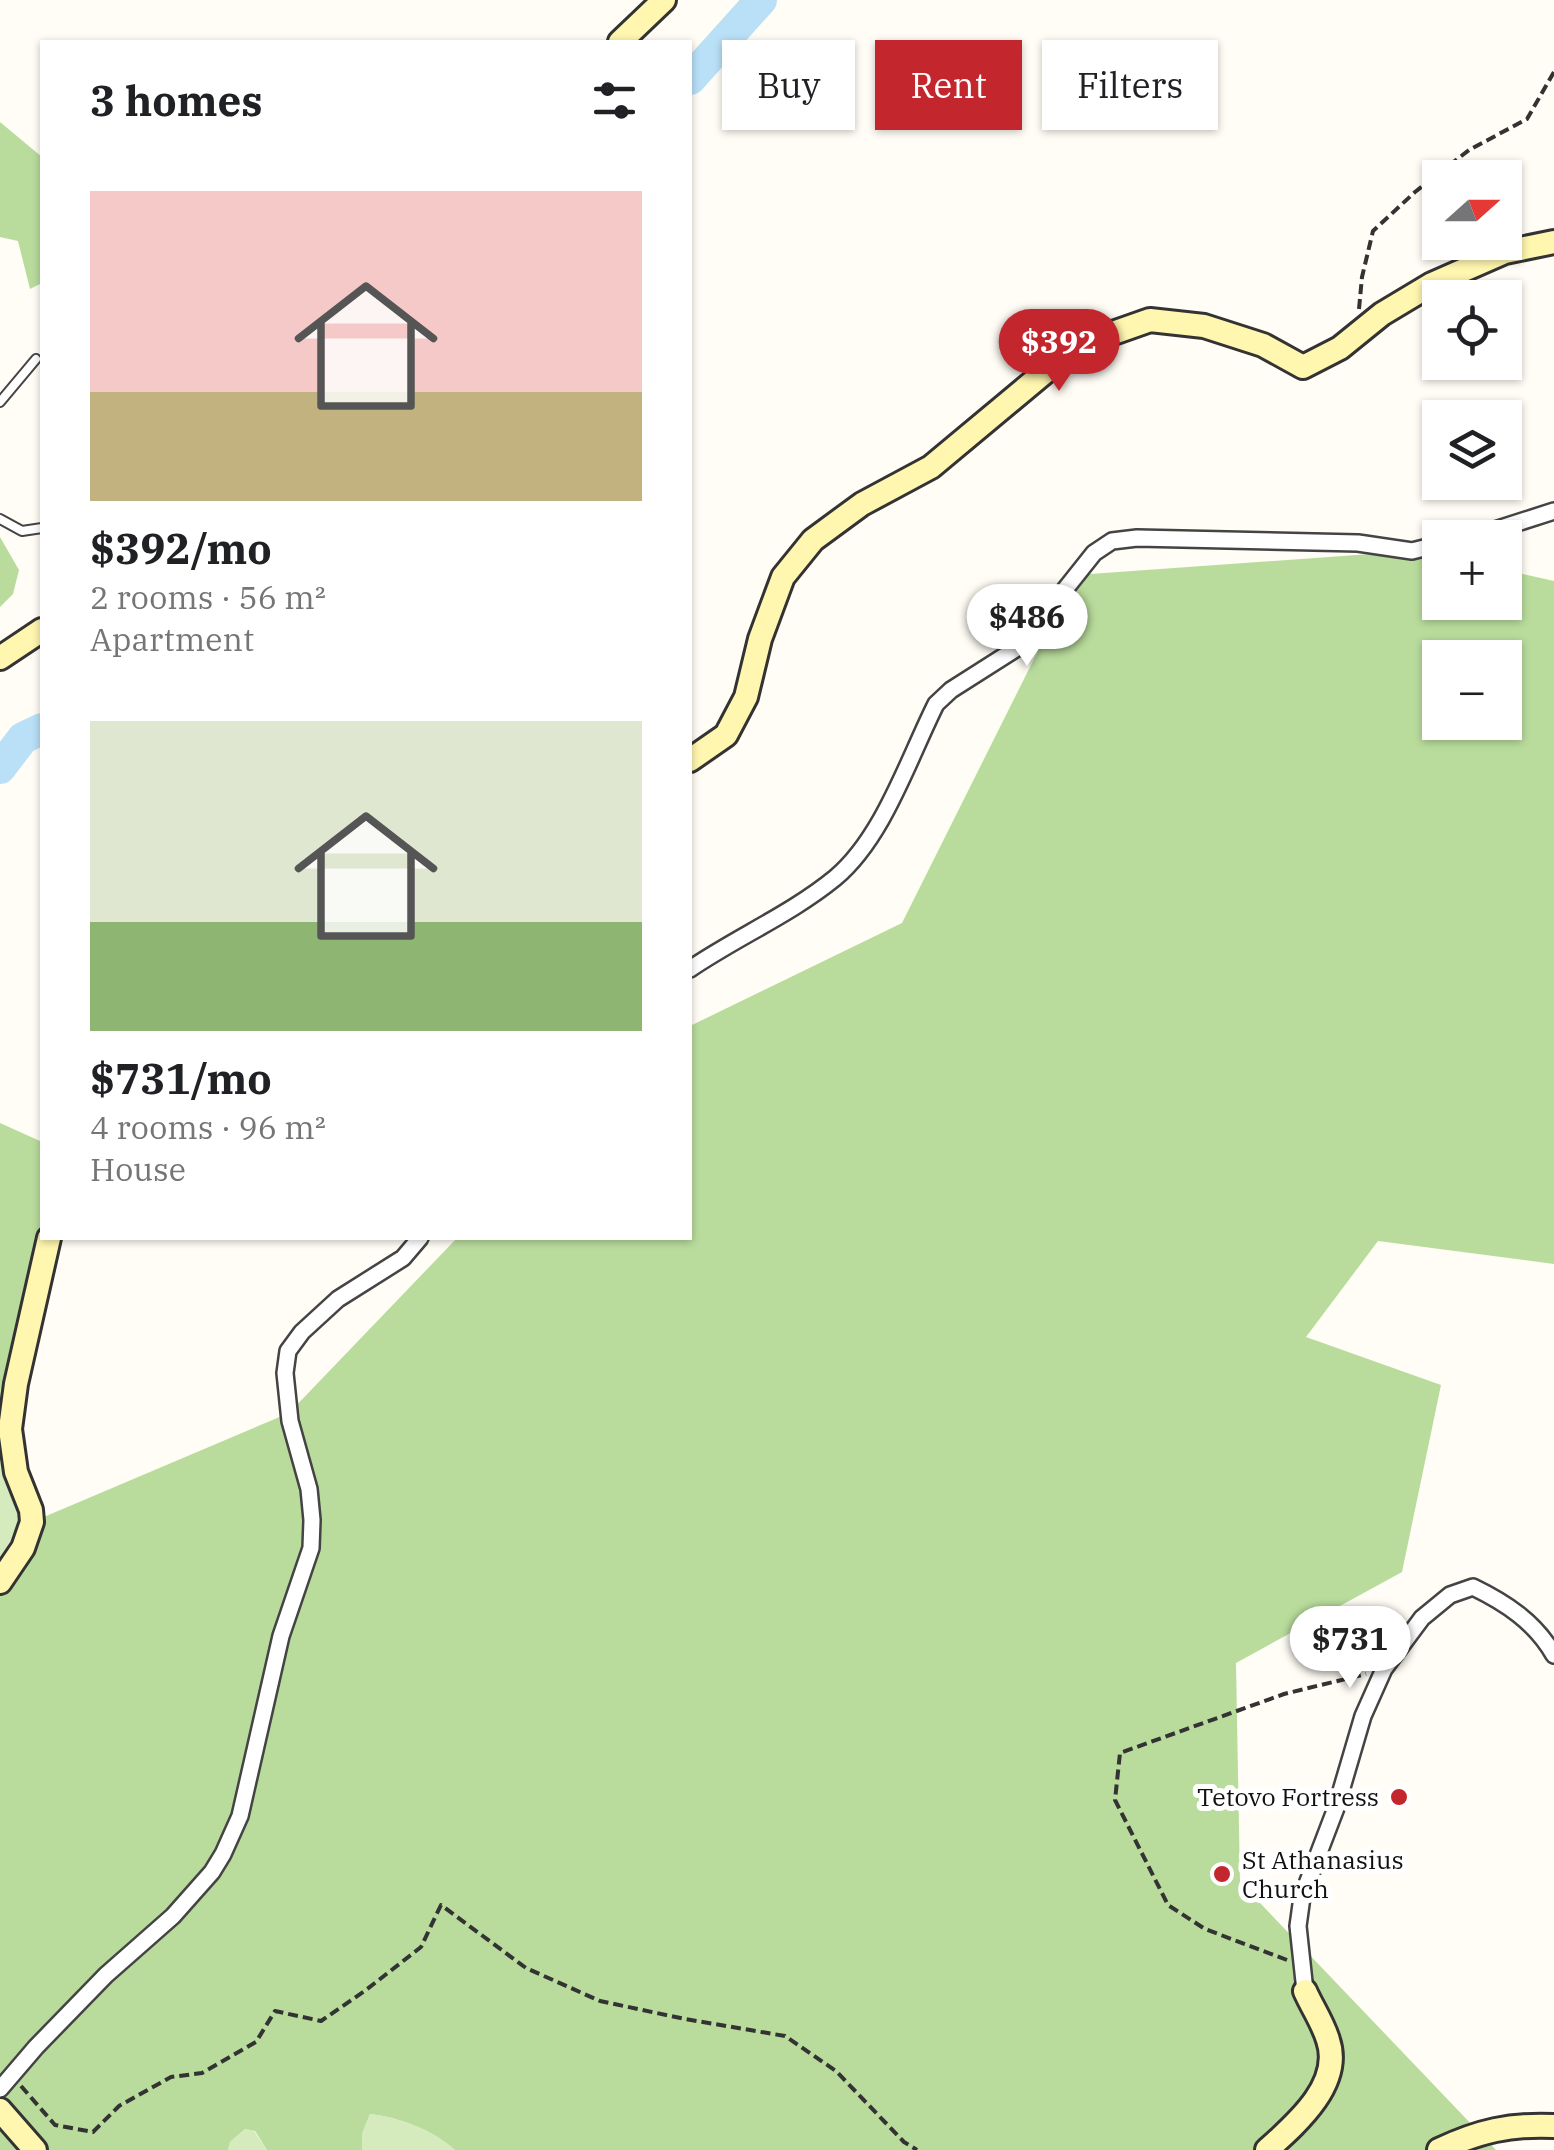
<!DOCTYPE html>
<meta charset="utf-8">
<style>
body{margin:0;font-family:"IBM Plex Serif",serif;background:#f6f6f6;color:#202124;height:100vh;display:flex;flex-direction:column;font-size:38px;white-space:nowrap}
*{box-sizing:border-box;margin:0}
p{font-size:32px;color:#757577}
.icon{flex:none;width:55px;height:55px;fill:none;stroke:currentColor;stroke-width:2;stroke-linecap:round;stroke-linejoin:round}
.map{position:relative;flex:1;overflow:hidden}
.details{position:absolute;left:40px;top:40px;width:652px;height:1200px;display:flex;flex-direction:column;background:#fff;border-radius:0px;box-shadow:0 2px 8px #0004}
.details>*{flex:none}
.top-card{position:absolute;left:722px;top:40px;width:680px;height:90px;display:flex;gap:20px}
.needle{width:65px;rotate:69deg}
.tools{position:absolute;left:1422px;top:160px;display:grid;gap:20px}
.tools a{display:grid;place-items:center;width:100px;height:100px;border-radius:0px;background:#fff;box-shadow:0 2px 8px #0004;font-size:50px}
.price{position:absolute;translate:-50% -85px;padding:0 22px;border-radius:35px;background:#fff;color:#222;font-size:32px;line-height:65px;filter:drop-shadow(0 2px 5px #0008)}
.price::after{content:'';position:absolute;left:50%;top:60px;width:30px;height:22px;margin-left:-15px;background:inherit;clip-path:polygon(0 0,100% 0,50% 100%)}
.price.active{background:#c4262e;color:#fff}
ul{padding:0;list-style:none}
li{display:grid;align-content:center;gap:20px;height:530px;padding:0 50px}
li span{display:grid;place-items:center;height:310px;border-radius:0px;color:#555}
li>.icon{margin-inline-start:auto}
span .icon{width:180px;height:180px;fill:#fffc;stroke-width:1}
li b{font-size:42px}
h2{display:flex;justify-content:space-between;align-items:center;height:120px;padding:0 50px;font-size:42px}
.chip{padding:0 35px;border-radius:0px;background:#fff;box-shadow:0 2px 8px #0004;font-size:35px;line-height:90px}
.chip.active{background:#c4262e;color:#fff}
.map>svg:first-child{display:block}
</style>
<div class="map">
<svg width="1554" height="2150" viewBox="0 0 1554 2150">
<rect width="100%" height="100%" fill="#fffdf5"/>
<g fill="#d5ebbd">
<polygon points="18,1375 12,1409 30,1510 0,1582 0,1390"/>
<path d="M 370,2114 C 399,2117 433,2130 455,2150 L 362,2150 L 362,2134 Z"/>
<polygon points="245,2129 254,2131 267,2150 228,2150 230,2142"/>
</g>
<g fill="#b9dc9c" fill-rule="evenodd">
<polygon points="0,122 42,157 42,283 30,289 18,241 0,237"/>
<polygon points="0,537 19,570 13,594 0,607"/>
<path d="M 1412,551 L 1440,557 L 1440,602 L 1505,602 L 1505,570 L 1554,581 L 1554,1264 L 1378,1241 L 1306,1337 L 1441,1385 L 1402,1572 L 1236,1663 L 1240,1882 L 1496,2150 L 455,2150 C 433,2130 399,2117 370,2114 L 362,2134 L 362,2150 L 267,2150 L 255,2131 L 245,2129 L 230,2142 L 228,2150 L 0,2150 L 0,1582 L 32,1522 L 289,1413 L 457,1238 L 690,1238 L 690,1026 L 902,923 L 1076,575 ZM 1440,658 L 1505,658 L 1505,722 L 1440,722 Z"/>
<polygon points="0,1123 42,1142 42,1238 18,1375 0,1390"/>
</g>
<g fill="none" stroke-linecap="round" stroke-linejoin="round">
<g stroke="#b9e0f7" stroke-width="32">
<polyline points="690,79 761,0"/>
<polyline points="0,768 23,738 42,729"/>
</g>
<defs>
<g id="lane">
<polyline points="0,402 36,359"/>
<polyline points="0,519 22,531 42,528"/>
</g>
<g id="street">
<polyline points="1470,538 1554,511"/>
<path d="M 690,969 C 737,937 791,914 835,878 C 883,838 908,760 936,704 L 951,690 L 1031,639 L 1063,592 L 1094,553 L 1112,541 L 1137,538 L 1358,543 L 1412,551 L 1440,544"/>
<path d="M 1305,1991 L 1298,1926 L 1302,1897 L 1336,1808 L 1363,1716 L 1384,1669 L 1422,1618 L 1450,1595 L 1473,1587 C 1506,1603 1535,1622 1554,1655"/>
<polyline points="0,2089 36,2047 106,1975 173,1916 212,1872 223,1854 240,1816 281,1636 311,1548 312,1520 309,1489 290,1421 285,1373 288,1351 302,1332 338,1299 403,1258 420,1238"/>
</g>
<g id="secondary">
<polyline points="620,42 664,0"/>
<polyline points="0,658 42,630"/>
<polyline points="690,760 726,735 746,697 760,639 783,577 813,540 862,504 931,467 1045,372 1096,339 1150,320 1204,326 1263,345 1303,367 1340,348 1382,314 1432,284 1505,252 1554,242"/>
<polyline points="0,1582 23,1548 32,1522 31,1510 16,1472 10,1429 16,1384 49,1238"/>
<polyline points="0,2110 35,2150"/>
<path d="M 1267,2150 C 1296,2124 1343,2084 1328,2040 C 1323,2023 1312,2007 1305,1991"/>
<path d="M 1439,2150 C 1479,2131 1510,2124 1554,2126"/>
</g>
</defs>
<use href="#lane" stroke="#444" stroke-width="12"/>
<use href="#street" stroke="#444" stroke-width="20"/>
<use href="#secondary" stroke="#333" stroke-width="28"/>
<g stroke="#333" stroke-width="4" stroke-dasharray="10 5" stroke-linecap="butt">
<polyline points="1359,309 1362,277 1373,231 1415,192 1469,150 1527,119 1554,72"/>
<polyline points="1287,1960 1205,1929 1168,1905 1115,1800 1120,1753 1284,1694 1366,1674"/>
<polyline points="21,2086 55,2125 93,2132 119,2106 171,2077 202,2073 256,2042 275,2011 321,2021 366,1990 421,1947 441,1905 526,1968 600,2001 685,2019 785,2036 836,2071 904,2142 917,2150"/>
</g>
<use href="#lane" stroke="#fff" stroke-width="8"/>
<use href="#street" stroke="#fff" stroke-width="15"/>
<use href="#secondary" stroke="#fff6b0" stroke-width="22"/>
</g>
<g fill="#c4262e" stroke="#fff" stroke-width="4">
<circle cx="1399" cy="1797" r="10"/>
<circle cx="1222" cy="1874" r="10"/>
</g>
<g text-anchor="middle" stroke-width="10" stroke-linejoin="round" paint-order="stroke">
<g font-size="25" fill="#111" stroke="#fff" text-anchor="end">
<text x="1379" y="1806">Tetovo Fortress</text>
<text x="1242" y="1869" text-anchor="start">St Athanasius<tspan x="1242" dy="29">Church</tspan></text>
</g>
</g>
</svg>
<div class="tools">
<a><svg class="needle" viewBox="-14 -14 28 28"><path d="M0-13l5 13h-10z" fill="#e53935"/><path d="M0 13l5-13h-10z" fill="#757577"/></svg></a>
<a><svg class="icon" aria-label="locate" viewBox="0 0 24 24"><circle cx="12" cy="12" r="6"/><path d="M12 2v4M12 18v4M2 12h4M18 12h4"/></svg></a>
<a><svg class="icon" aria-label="layers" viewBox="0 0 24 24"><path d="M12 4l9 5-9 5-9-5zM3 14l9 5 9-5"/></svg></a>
<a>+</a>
<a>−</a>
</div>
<b class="price active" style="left:1059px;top:394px">$392</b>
<b class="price" style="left:1027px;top:669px">$486</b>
<b class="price" style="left:1350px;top:1691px">$731</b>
<div class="top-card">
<a class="chip">Buy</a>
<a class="chip active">Rent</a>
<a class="chip">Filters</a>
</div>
<section class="details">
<h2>3 homes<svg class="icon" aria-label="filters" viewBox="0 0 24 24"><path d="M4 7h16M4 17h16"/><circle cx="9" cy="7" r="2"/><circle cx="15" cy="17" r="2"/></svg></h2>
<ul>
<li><span style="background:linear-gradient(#f6c9c9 65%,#c2b280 0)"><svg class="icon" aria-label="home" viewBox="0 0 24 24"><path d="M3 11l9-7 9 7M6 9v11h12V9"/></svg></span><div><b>$392/mo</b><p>2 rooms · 56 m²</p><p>Apartment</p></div></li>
<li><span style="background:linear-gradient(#dfe7d0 65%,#8fb573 0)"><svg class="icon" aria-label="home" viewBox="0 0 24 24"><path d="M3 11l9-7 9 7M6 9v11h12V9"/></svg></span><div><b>$731/mo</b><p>4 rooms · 96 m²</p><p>House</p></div></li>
</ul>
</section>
</div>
